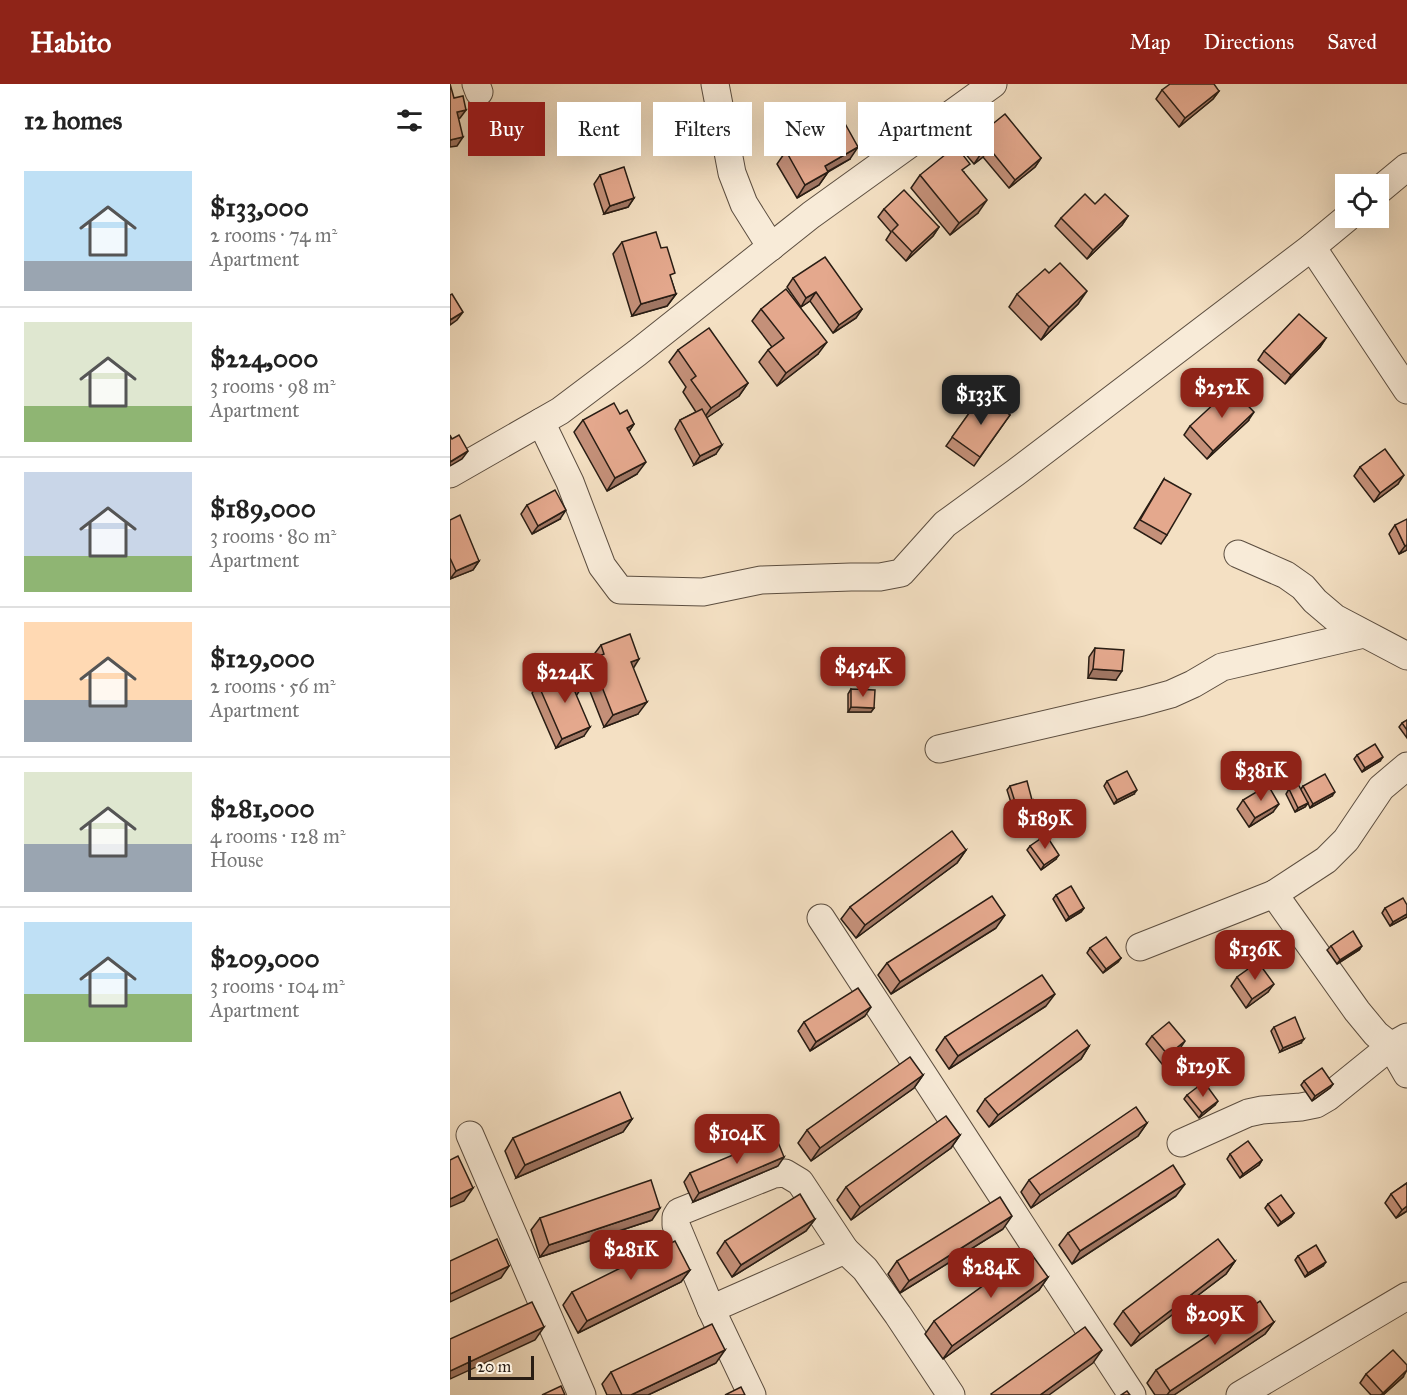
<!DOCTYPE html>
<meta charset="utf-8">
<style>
body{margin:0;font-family:"IM FELL Great Primer",serif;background:#f6f6f6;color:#222;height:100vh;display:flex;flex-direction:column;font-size:22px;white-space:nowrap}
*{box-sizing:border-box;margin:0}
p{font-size:20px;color:#767676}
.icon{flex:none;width:33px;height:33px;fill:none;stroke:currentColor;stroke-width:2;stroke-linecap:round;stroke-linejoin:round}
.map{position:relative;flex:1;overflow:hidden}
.drawer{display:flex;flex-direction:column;background:#fff;width:450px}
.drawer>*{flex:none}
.top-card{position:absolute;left:18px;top:18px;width:570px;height:54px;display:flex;gap:12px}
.buttons{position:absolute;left:885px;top:90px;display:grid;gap:12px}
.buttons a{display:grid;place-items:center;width:54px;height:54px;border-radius:0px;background:#fff;box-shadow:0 6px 24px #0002;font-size:30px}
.scale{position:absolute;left:18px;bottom:15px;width:66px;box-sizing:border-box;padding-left:6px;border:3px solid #291d14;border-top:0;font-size:16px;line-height:21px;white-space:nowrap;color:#291d14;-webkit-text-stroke:4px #f8ebd8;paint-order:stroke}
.price{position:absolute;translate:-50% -51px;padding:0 14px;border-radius:12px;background:#8f2418;color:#fff;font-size:20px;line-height:39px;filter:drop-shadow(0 2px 3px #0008)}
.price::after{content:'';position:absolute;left:50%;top:36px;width:18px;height:14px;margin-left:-9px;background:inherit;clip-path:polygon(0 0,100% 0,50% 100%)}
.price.current{background:#222;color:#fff}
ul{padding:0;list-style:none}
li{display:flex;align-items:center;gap:18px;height:150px;padding:0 24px}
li+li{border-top:2px solid #e0e0e0}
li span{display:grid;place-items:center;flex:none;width:168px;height:120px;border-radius:0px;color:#555}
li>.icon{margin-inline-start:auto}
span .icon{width:72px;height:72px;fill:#fffc;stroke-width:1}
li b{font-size:26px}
h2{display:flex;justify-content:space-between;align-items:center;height:72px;padding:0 24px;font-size:26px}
.tag{padding:0 21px;border-radius:0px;background:#fff;box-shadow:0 6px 24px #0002;font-size:21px;line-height:54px}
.tag.current{background:#8f2418;color:#fff}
header{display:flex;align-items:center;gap:36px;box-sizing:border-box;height:84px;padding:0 30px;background:#8f2418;color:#fff}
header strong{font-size:28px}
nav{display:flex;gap:33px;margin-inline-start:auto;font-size:21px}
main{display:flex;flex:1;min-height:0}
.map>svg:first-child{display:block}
</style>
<header>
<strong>Habito</strong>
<nav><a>Map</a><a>Directions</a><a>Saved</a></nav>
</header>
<main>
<section class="drawer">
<h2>12 homes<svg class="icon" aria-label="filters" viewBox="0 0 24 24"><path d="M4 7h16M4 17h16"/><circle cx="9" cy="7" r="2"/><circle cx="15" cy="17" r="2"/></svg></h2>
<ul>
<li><span style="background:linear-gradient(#bfe0f5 75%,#9aa5b1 0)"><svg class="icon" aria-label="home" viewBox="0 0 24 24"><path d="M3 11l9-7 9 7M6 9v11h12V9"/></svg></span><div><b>$133,000</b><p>2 rooms · 74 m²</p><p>Apartment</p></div></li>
<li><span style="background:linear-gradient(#dfe7d0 70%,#8fb573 0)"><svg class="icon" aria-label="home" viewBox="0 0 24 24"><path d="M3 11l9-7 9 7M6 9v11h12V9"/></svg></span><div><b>$224,000</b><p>3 rooms · 98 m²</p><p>Apartment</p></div></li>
<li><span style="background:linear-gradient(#c9d6e8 70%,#8fb573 0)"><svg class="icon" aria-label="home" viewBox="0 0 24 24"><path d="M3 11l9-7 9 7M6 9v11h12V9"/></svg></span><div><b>$189,000</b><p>3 rooms · 80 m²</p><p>Apartment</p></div></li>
<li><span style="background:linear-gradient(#ffd9b3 65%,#9aa5b1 0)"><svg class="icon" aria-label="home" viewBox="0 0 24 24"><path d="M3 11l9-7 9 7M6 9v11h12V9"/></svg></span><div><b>$129,000</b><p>2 rooms · 56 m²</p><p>Apartment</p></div></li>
<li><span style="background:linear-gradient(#dfe7d0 60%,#9aa5b1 0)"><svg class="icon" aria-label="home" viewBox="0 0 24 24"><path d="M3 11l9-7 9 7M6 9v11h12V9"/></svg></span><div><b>$281,000</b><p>4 rooms · 128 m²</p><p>House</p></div></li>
<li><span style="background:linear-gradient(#bfe0f5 60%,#8fb573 0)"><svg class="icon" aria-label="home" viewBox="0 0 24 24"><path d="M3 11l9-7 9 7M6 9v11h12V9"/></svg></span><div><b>$209,000</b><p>3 rooms · 104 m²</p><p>Apartment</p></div></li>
</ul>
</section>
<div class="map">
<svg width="957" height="1311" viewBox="0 0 957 1311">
<rect width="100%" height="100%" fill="#f4e0c3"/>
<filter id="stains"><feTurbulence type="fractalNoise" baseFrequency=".00333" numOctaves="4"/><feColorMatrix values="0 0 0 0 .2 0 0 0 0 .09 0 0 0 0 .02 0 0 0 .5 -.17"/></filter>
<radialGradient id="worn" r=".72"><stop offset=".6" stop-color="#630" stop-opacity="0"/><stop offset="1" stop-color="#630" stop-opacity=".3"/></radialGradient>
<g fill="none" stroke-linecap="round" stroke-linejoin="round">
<defs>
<g id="street">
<polyline points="26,0 29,8"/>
<polyline points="265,0 282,89 294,120 321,163"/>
<polyline points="928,107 957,83"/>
<polyline points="862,163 957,306"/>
<polyline points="91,338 120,398 152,482 170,506 253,508 311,496 401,493 430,493 451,489 495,440 565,389 862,163 897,134"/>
<polyline points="0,390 110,327 187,269 361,131 543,0"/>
<polyline points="788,470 836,491 853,503 865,517 885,534 957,572"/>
<polyline points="489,665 692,618 721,610 743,600 772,583 914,550"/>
<polyline points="824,810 907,927 926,950 941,962 957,990"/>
<polyline points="371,834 682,1311"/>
<polyline points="690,863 824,810 876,776 896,756 931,704 957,682"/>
<polyline points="20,1051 132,1311"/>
<polyline points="731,1059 798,1029 812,1026 851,1023 866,1020 878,1013 941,962 957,953"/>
<polyline points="261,1225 395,1166 415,1185 448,1231 501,1311"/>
<polyline points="302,1311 261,1225 226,1141 226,1133 229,1128 324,1090 335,1089 350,1098 395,1166"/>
<polyline points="790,1311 957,1212"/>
</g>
</defs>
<use href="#street" stroke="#5c4e40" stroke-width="29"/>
<use href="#street" stroke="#f8ebd8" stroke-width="27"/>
</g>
<g fill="#c49079" stroke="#291d14" stroke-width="1.5">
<polygon points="712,6 769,7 763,15 729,43 706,15"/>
<polygon points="369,38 400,75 378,88 369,101 347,114 327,80 336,67 335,66 344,53 364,46"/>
<polygon points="519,59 591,74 585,83 559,104 533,73 524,80 513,67"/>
<polygon points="514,88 528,129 500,151 461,104 470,91"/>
<polygon points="150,91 184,114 178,123 154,130 144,100"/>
<polygon points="434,125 489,143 483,152 456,177 436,156 441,148 428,133"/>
<polygon points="678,132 672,141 637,175 605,142 611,134"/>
<polygon points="172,158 221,195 226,210 217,222 182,232 163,170"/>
<polygon points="343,194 412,225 406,234 383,249 360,217 351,223 337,203"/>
<polygon points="567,210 628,220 591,256 559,223"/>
<polygon points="311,225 368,270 327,302 309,278 318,266 322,263 302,237"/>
<polygon points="876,254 870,263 835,300 808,276 814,267"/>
<polygon points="228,266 298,299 289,312 257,333 266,370 244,381 225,345 230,336 246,328 233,308 236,303 219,278"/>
<polygon points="532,311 560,331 524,382 496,362"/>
<polygon points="170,330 184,340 179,347 187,390 157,407 124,348 133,336"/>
<polygon points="798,337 757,375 734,351 740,342"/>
<polygon points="910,383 948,400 924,418 904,392"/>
<polygon points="714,395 717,451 711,460 684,444"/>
<polygon points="77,421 110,435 82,450 71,430"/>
<polygon points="0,436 29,477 23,486 0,495"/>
<polygon points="945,441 957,466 949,470 939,450"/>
<polygon points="151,561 183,584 188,630 154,643 132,587 141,575 142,574 142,573"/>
<polygon points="645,564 666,596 638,594 639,573"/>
<polygon points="88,600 130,606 126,612 134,652 106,664 82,609"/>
<polygon points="401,605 424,624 421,628 398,628 398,610"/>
<polygon points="957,636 957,654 949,643 952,639"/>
<polygon points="907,671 930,677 912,688 904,675"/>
<polygon points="657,697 684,710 664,720 654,702"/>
<polygon points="560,702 579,720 563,725 557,706"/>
<polygon points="853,702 882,712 860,724 858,719 855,723 845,728 836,710 839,705 851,705"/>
<polygon points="793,716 823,728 799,743 787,725"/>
<polygon points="580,762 606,775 591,786 577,766"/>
<polygon points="516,766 507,779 406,854 391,835 400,823"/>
<polygon points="606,811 634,824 631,828 616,837 603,815"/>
<polygon points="957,821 957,833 940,842 932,829 935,824"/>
<polygon points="546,844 441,910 428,891 437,879"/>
<polygon points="881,862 909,866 887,880 877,866"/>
<polygon points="640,864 671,874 668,878 653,889 637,869"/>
<polygon points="787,893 818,908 796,924 781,902"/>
<polygon points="596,922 499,985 486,966 495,953"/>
<polygon points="415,932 360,967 348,947 354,938"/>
<polygon points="824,943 851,959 830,968 821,947"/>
<polygon points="702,952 729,966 712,980 696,960"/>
<polygon points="639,962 631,975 539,1043 527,1027 535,1015"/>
<polygon points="473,991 464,1004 361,1077 348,1059 357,1046"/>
<polygon points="854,997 883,1000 880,1004 862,1017 851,1001"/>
<polygon points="737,1011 765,1021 749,1034 734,1015"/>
<polygon points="182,1035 173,1048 66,1094 55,1067 63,1054"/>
<polygon points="697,1039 688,1052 581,1124 571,1108 579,1096"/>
<polygon points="510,1051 501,1064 401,1136 387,1116 396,1103"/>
<polygon points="780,1070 812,1076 809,1081 790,1094 777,1075"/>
<polygon points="328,1082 243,1118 234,1098 240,1089"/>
<polygon points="957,1099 957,1127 946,1134 935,1119 941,1110"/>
<polygon points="726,1112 622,1180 609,1161 618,1149"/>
<polygon points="818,1120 844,1129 841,1133 828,1142 815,1124"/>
<polygon points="90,1134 202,1136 90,1173 81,1146"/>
<polygon points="365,1135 356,1147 282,1193 267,1169 275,1157"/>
<polygon points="553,1145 450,1209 438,1190 447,1177"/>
<polygon points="848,1172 873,1182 855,1193 845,1176"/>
<polygon points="785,1177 776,1190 681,1262 664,1240 673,1227"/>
<polygon points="240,1186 231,1198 128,1249 113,1221 122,1208"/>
<polygon points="598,1193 589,1206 493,1275 475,1250 484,1237"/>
<polygon points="824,1238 815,1250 724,1311 705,1311 697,1299 706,1286"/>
<polygon points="266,1279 198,1311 157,1311 152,1300 161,1288"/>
<polygon points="916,1290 953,1293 933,1311 921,1311 910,1299"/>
</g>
<g fill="#a07663" stroke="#291d14" stroke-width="1.5">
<polygon points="769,7 763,15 729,43 735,34"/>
<polygon points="16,26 10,34 1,36 7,28"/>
<polygon points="13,53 7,62 0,63 0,56"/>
<polygon points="408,63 400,75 366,94 375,82"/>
<polygon points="539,64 533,73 524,80 530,71"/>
<polygon points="591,74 585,83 559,104 565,96"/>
<polygon points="378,88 369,101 347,114 355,101"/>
<polygon points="184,114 178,123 154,130 160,122"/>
<polygon points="537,116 528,129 500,151 509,139"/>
<polygon points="678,132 672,141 637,175 643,166"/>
<polygon points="489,143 483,152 456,177 462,168"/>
<polygon points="637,207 628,220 591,256 599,243"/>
<polygon points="366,208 360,217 351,223 356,214"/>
<polygon points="226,210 217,222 182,232 191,220"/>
<polygon points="412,225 406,234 383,249 389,241"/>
<polygon points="13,228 7,236 0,241 0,236"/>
<polygon points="876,254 870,263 835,300 841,291"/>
<polygon points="377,258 368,270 327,302 336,289"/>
<polygon points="298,299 289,312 252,337 261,324"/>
<polygon points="804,328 798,337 757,375 763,367"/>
<polygon points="184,340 176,352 177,344"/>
<polygon points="272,361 266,370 244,381 250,372"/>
<polygon points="18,367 12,375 0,382 0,378"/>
<polygon points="196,378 187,390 157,407 165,394"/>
<polygon points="954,391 948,400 924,418 930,409"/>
<polygon points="116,426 110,435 82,450 88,442"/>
<polygon points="957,461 957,466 949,470 955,462"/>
<polygon points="29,477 23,486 0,495 6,487"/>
<polygon points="189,575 181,588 181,578"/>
<polygon points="643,585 672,587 666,596 638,594"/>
<polygon points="197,618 188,630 154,643 163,631"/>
<polygon points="401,623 424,624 421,628 398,628"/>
<polygon points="140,643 134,652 106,664 112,655"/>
<polygon points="933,673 930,677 912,688 915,684"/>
<polygon points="687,706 684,710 664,720 667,716"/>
<polygon points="885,708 882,712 860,724 863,720"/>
<polygon points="582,716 579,720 563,725 566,721"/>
<polygon points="858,719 855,723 845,728 848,724"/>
<polygon points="829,720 823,728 799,743 805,734"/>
<polygon points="516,766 507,779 406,854 415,841"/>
<polygon points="609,771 606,775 591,786 594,781"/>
<polygon points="634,824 631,828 616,837 619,833"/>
<polygon points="957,830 957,833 940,842 943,838"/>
<polygon points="555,831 546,844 441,910 450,898"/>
<polygon points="912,862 909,866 887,880 890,876"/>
<polygon points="671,874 668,878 653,889 656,885"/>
<polygon points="824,900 818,908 796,924 802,915"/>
<polygon points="605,910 596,922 499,985 508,972"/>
<polygon points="421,923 415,932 360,967 366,958"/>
<polygon points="854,955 851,959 830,968 833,964"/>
<polygon points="735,957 729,966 712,980 718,971"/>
<polygon points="639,962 631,975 539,1043 548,1031"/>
<polygon points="473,991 464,1004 361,1077 370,1064"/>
<polygon points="883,1000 880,1004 862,1017 865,1012"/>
<polygon points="768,1017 765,1021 749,1034 752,1029"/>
<polygon points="182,1035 173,1048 66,1094 75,1081"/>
<polygon points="697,1039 688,1052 581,1124 590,1111"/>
<polygon points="510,1051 501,1064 401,1136 410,1123"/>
<polygon points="334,1073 328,1082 243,1118 249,1109"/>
<polygon points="812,1076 809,1081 790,1094 793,1090"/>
<polygon points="735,1100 726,1112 622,1180 630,1167"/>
<polygon points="23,1104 14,1117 0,1123 0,1115"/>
<polygon points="957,1122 957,1127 946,1134 952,1126"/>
<polygon points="210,1124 202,1136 90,1173 99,1161"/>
<polygon points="844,1129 841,1133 828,1142 831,1138"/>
<polygon points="562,1132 553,1145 450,1209 459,1197"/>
<polygon points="365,1135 356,1147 282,1193 291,1181"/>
<polygon points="785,1177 776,1190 681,1262 690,1250"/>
<polygon points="876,1178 873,1182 855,1193 858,1189"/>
<polygon points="59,1182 51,1194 0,1218 0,1210"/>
<polygon points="240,1186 231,1198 128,1249 137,1237"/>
<polygon points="598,1193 589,1206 493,1275 502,1262"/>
<polygon points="824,1238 815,1250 724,1311 717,1311 720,1307"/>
<polygon points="94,1243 85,1256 0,1295 0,1287"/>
<polygon points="275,1266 266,1279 198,1311 181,1311"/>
<polygon points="652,1266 643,1279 599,1311 590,1311"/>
<polygon points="957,1286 953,1293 933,1311 931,1311"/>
</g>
<g fill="#e4a88d" stroke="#291d14" stroke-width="1.5">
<polygon points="0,0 4,14 13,12 16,26 7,28 13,53 0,56"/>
<polygon points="720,0 764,0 769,7 735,34 712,6"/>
<polygon points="388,27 408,63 375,82 378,88 355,101 336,67 348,60 344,53 362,43 365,49 372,45 369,38"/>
<polygon points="555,30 591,74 565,96 539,64 530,71 519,59"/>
<polygon points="506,62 520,80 512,86 537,116 509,139 470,91"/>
<polygon points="174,83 184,114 160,122 150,91"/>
<polygon points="454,106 489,143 462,168 442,147 448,141 434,125"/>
<polygon points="635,110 645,120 655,110 678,132 643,166 611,134"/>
<polygon points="206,148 211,164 217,163 225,189 220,191 226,210 191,220 172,158"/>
<polygon points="375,173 412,225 389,241 366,208 356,214 343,194"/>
<polygon points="610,179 637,207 599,243 567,210 595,185 599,189"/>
<polygon points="336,205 377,258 336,289 318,266 334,254 311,225"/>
<polygon points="2,210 13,228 0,236 0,211"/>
<polygon points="849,230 876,254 841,291 814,267"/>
<polygon points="259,244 298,299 261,324 241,296 246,292 228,266"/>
<polygon points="781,304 804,328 763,367 740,342"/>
<polygon points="532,311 560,331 530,373 502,353"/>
<polygon points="164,319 170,330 177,326 184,340 177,344 196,378 165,394 133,336"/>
<polygon points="252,325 272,361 250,372 230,336"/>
<polygon points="0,351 2,355 9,351 18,367 0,378"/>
<polygon points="935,365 954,391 930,409 910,383"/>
<polygon points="714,395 741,410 717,451 690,436"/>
<polygon points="105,406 116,426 88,442 77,421"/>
<polygon points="10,431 29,477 6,487 0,474 0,436"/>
<polygon points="957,435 957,461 955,462 945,441"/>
<polygon points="180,550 189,575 181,578 197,618 163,631 141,575 154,570 151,561"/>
<polygon points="645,564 674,566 672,587 643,585"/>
<polygon points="122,586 130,606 125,608 140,643 112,655 88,600"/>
<polygon points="401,605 425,606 424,624 401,623"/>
<polygon points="957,636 957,646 952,639"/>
<polygon points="925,660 933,673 915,684 907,671"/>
<polygon points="677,687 687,706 667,716 657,697"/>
<polygon points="875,690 885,708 863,720 853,702"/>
<polygon points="577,697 582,716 566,721 560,702"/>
<polygon points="848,700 858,719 848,724 839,705"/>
<polygon points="818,701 829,720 805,734 793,716"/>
<polygon points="502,747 516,766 415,841 400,823"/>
<polygon points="596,751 609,771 594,781 580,762"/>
<polygon points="621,802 634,824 619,833 606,811"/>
<polygon points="542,812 555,831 450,898 437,879"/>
<polygon points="953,814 957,821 957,830 943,838 935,824"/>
<polygon points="903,847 912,862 890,876 881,862"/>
<polygon points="656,853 671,874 656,885 640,864"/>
<polygon points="808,878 824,900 802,915 787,893"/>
<polygon points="592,891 605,910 508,972 495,953"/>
<polygon points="408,904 421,923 366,958 354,938"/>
<polygon points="845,933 854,955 833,964 824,943"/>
<polygon points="719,938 735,957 718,971 702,952"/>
<polygon points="627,946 639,962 548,1031 535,1015"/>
<polygon points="460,973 473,991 370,1064 357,1046"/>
<polygon points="872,984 883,1000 865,1012 854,997"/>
<polygon points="754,998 768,1017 752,1029 737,1011"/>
<polygon points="170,1008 182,1035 75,1081 63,1054"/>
<polygon points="686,1023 697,1039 590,1111 579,1096"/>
<polygon points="496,1032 510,1051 410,1123 396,1103"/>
<polygon points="326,1053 334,1073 249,1109 240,1089"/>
<polygon points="798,1057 812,1076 793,1090 780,1070"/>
<polygon points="8,1072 23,1104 0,1115 0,1076"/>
<polygon points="723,1081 735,1100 630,1167 618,1149"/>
<polygon points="201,1096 210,1124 99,1161 90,1134"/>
<polygon points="957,1099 957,1122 952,1126 941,1110"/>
<polygon points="350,1110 365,1135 291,1181 275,1157"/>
<polygon points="831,1111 844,1129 831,1138 818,1120"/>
<polygon points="550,1113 562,1132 459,1197 447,1177"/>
<polygon points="47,1155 59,1182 0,1210 0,1177"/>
<polygon points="768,1155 785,1177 690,1250 673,1227"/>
<polygon points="225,1157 240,1186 137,1237 122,1208"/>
<polygon points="866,1161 876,1178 858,1189 848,1172"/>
<polygon points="580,1168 598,1193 502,1262 484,1237"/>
<polygon points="810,1217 824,1238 720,1307 706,1286"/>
<polygon points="82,1218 94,1243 0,1287 0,1255"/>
<polygon points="262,1240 275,1266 181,1311 172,1311 161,1288"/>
<polygon points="635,1243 652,1266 590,1311 542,1311 541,1310"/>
<polygon points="943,1266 957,1281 957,1286 933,1309 916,1290"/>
<polygon points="111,1302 115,1311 92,1311"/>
<polygon points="291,1303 295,1311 275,1311"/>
<polygon points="677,1307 680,1311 671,1311"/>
</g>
<rect width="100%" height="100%" filter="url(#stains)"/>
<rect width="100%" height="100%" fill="url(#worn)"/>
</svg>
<div class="buttons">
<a><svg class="icon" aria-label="locate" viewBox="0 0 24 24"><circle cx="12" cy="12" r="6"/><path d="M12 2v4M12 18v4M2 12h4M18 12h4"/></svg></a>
</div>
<div class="scale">20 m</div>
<b class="price" style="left:772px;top:335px">$252K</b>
<b class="price current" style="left:531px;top:342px">$133K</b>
<b class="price" style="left:413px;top:614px">$454K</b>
<b class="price" style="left:115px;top:620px">$224K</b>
<b class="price" style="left:811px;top:718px">$381K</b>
<b class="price" style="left:595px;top:766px">$189K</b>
<b class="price" style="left:805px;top:897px">$136K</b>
<b class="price" style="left:753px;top:1014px">$129K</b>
<b class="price" style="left:287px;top:1081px">$104K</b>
<b class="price" style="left:181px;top:1197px">$281K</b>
<b class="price" style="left:541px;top:1215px">$284K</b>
<b class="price" style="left:765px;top:1262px">$209K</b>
<div class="top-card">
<a class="tag current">Buy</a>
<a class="tag">Rent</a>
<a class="tag">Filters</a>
<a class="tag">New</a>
<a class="tag">Apartment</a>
</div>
</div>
</main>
